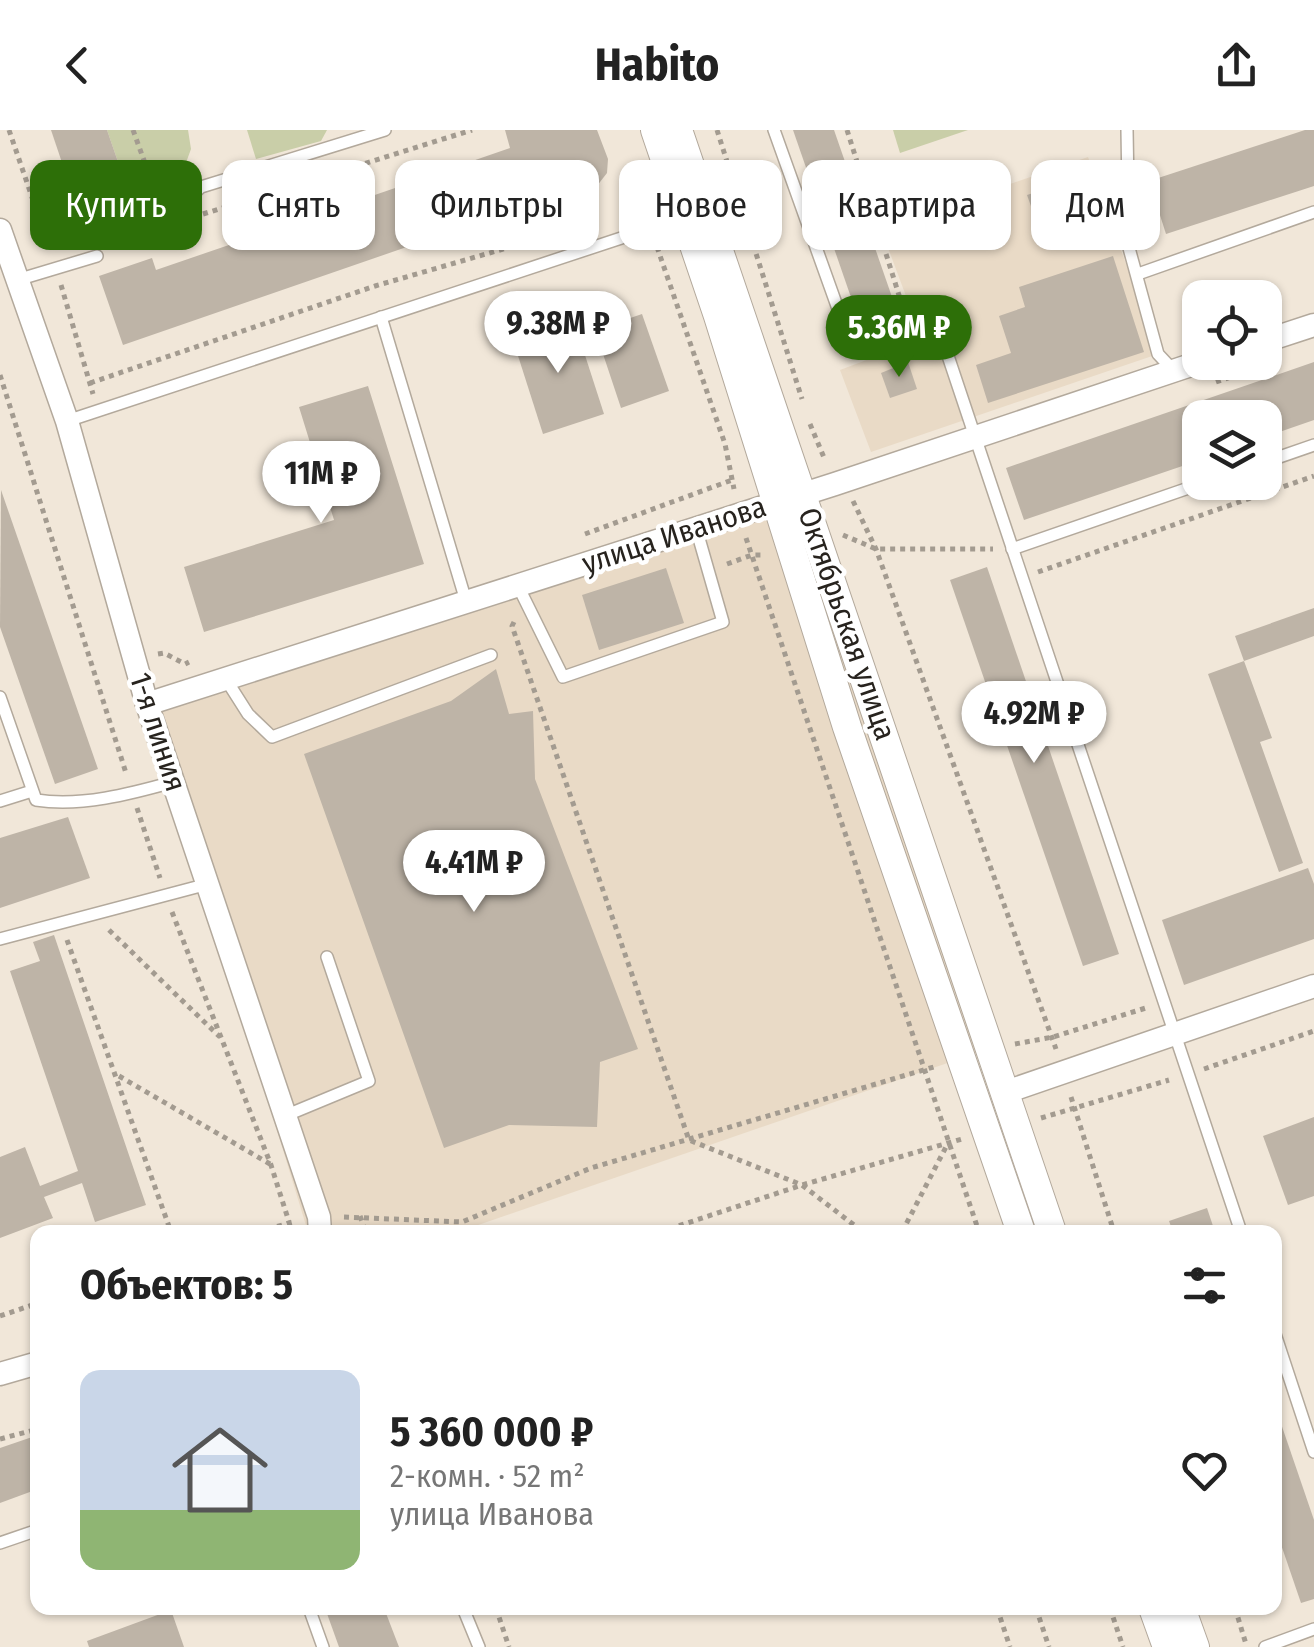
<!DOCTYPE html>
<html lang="ru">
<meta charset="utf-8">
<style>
body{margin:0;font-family:"Fira Sans Condensed",sans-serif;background:#f2f2f2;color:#222;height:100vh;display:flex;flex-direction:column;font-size:38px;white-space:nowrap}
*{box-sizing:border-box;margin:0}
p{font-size:32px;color:#767676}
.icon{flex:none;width:55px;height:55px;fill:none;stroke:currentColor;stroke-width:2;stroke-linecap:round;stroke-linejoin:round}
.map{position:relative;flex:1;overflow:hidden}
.details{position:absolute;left:30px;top:1095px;width:1252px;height:390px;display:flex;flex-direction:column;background:#fff;border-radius:20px;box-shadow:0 2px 8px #0004}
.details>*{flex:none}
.top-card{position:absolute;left:30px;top:30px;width:1255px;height:90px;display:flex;gap:20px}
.controls{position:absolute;left:1182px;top:150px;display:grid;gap:20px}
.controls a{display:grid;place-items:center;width:100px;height:100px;border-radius:20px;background:#fff;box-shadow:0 2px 8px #0004;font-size:50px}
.price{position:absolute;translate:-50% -85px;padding:0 22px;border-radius:35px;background:#fff;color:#222;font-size:32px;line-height:65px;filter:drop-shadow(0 2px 5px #0008)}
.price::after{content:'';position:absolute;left:50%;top:60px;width:30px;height:22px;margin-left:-15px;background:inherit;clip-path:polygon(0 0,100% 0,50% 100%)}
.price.selected{background:#2d6f08;color:#fff}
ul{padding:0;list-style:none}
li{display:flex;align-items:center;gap:30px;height:250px;padding:0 50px}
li+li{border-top:2px solid #e0e0e0}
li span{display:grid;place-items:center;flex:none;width:280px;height:200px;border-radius:20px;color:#555}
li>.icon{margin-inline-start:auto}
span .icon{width:120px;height:120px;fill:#fffc;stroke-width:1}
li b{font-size:42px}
h2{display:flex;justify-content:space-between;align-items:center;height:120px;padding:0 50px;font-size:42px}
.chip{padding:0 35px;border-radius:20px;background:#fff;box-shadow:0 2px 8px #0004;font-size:35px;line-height:90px}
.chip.selected{background:#2d6f08;color:#fff}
header{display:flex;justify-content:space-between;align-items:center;height:130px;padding:0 50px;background:#fff;font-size:45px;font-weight:700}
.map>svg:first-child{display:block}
</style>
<header><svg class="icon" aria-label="back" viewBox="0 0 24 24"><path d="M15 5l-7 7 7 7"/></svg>Habito<svg class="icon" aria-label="share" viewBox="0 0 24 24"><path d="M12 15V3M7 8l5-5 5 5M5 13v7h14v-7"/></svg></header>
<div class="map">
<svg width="1314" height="1517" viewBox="0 0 1314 1517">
<rect width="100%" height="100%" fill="#f1e7d9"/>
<g fill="#e9dac6">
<polygon points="1088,27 1158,224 871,322 840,240 922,209 881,99"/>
<polygon points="802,363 991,918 458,1102 308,1102 147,574"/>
</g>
<g fill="#c9cea8">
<polygon points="107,0 188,0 191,19 171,74 135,81"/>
<polygon points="247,0 327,0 321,11 256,29"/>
<polygon points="893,0 968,0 900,23"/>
</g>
<g fill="#beb4a7">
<polygon points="51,0 107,0 135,81 84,98"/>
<polygon points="505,0 597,0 608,29 607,43 593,61 566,71 563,63 123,215 99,146 152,128 156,140 398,57 401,65 458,46 455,37 510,18"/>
<polygon points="793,0 834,0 900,190 863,202"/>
<polygon points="1305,0 1314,0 1314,56 1166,104 1149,51"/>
<polygon points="1082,47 1096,89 1042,107 1027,65"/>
<polygon points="1113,126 1144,222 988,273 976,235 1011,223 999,186 1025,177 1019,157"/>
<polygon points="642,184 669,261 621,278 595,200"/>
<polygon points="573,188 604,284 543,304 512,207"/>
<polygon points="908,232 917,259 890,268 881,243"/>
<polygon points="1314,232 1314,290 1265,307 1265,288 1200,288 1200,330 1024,390 1006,338"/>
<polygon points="368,256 424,434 204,502 184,437 334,390 299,277"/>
<polygon points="1,360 98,639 55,654 0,497"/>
<polygon points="987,437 1119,824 1083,836 950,450"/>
<polygon points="666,438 684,493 599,520 582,465"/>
<polygon points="1314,478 1314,506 1244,531 1235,506"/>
<polygon points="1244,531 1272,608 1260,612 1303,733 1279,742 1208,544"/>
<polygon points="496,539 509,584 533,581 535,649 638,919 600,932 597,997 509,995 444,1018 304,624 451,571"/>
<polygon points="68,687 90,748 0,778 0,708"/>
<polygon points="1308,738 1314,754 1314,809 1184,855 1162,790"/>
<polygon points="54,805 146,1075 95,1092 82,1053 44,1067 53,1088 0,1108 0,1027 25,1017 40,1056 78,1041 10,841 40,831 33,812"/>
<polygon points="1314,987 1314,1066 1288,1075 1263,1006"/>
<polygon points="1207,1078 1215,1102 1173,1102 1169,1091"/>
<polygon points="1276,1279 1314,1390 1314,1469 1301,1473 1275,1397"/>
<polygon points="38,1305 38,1359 0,1373 0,1318"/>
<polygon points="325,1478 384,1478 399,1517 339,1517"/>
<polygon points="171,1480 184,1517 89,1517 87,1511"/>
</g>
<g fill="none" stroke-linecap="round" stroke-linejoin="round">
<defs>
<g id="service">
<polyline points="774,0 852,218 936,190 1241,1102"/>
<polyline points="1127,0 1129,118 1158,224 1174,241"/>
<polyline points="150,105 201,57 385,0"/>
<polyline points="1138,144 1314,82"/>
<polyline points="17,150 97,126"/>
<polyline points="381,187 466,471"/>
<polyline points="67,291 685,87"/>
<polyline points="1265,332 1314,315"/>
<polyline points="1012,419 1206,352"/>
<polyline points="518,456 563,547 723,492 696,398"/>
<polyline points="227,551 248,584 272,607 491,525"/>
<path d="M 0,567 L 36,670 C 81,677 130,664 173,652"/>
<polyline points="0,671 32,661"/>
<polyline points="0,809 208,754"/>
<polyline points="287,985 369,951 327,827"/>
<polyline points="1275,1204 1314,1322"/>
<polyline points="0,1413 38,1400"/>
<polyline points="309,1478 323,1517"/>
<polyline points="463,1478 479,1517"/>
<polyline points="1265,1517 1314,1499"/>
</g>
<g id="minor">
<polyline points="0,100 67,291 147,574 319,1087 320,1102"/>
<polyline points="1265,211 1314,195"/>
<polyline points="147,574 835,354 1200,232"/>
<polyline points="1006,962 1314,856"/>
<polyline points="0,1244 38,1233"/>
</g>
<g id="tertiary">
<polyline points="655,0 718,186 847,597 1021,1102"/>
<polyline points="678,0 1052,1102"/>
<polyline points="1153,1478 1167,1517"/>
<polyline points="1181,1478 1195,1517"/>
</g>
</defs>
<use href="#service" stroke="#b3a99c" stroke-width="14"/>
<use href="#minor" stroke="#b3a99c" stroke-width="25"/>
<use href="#tertiary" stroke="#b3a99c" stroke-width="30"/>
<g stroke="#a39b90" stroke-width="5" stroke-dasharray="5 5" stroke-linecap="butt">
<polyline points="9,0 50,120"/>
<polyline points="133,0 159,72"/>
<polyline points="717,0 802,269"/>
<polyline points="847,0 904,181"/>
<polyline points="641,54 647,83"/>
<polyline points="203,84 472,0"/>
<polyline points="657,117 725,314 734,359"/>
<polyline points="61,155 93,264"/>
<polyline points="0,245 126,643"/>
<polyline points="1216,252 1263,236"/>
<polyline points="90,253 375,156 597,92"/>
<polyline points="810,294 825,330"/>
<polyline points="853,371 876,419 1056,919"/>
<polyline points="585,404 732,350"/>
<polyline points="843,405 876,419 993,419"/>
<polyline points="746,408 979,1102"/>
<polyline points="727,434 752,425 765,425"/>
<polyline points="1038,442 1314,346"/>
<polyline points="514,492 512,496 689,1010 802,1055 863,1102"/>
<polyline points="158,524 164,523 185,534 189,532"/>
<polyline points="137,678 160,748"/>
<polyline points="172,782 271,1035 289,1092"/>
<polyline points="109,800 220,907"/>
<polyline points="67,810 171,1102"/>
<polyline points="1015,914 1053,907 1149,877"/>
<polyline points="1204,939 1314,901"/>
<polyline points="119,946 270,1034"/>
<polyline points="1071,967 1114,1102"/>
<polyline points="1041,988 1169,950"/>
<polyline points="360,1086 366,1102"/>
<polyline points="344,1087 462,1092 591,1038 937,936"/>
<polyline points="258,1102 293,1092"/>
<polyline points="660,1102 802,1055 962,1009"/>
<polyline points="902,1102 948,1013"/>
<polyline points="0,1186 38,1173"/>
<polyline points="0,1309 38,1299"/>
<polyline points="496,1478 509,1517"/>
<polyline points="997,1478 1010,1517"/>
<polyline points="1036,1478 1049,1517"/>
<polyline points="1110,1478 1123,1517"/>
<polyline points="1235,1478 1246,1514"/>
</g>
<use href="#service" stroke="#fff" stroke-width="11"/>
<use href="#minor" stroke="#fff" stroke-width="22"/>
<use href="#tertiary" stroke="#fff" stroke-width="28"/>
</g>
<g text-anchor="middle" stroke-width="9" stroke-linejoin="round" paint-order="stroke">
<g font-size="30" fill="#27231e" stroke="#fff">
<text transform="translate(674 405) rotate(-18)" y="10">улица Иванова</text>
<text transform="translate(847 494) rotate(71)" y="10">Октябрьская улица</text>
<text transform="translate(158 602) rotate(72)" y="10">1-я линия</text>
</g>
</g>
</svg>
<div class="controls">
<a><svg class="icon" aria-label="locate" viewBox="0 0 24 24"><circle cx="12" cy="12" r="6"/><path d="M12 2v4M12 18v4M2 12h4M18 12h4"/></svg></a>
<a><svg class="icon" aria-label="layers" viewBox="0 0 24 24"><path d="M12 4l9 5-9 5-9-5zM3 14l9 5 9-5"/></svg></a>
</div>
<b class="price" style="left:558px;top:246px">9.38M ₽</b>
<b class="price selected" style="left:899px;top:250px">5.36M ₽</b>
<b class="price" style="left:321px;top:396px">11M ₽</b>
<b class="price" style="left:1034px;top:636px">4.92M ₽</b>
<b class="price" style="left:474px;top:785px">4.41M ₽</b>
<div class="top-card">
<a class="chip selected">Купить</a>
<a class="chip">Снять</a>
<a class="chip">Фильтры</a>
<a class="chip">Новое</a>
<a class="chip">Квартира</a>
<a class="chip">Дом</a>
</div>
<section class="details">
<h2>Объектов: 5<svg class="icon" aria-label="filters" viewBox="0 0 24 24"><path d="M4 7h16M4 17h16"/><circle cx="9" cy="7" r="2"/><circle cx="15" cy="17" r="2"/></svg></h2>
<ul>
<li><span style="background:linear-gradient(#c9d6e8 70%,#8fb573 0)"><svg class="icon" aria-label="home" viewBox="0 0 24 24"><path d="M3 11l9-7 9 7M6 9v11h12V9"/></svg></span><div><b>5 360 000 ₽</b><p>2-комн. · 52 m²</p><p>улица Иванова</p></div><svg class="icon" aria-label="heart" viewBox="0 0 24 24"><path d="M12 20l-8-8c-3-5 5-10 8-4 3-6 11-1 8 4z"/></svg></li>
</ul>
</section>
</div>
